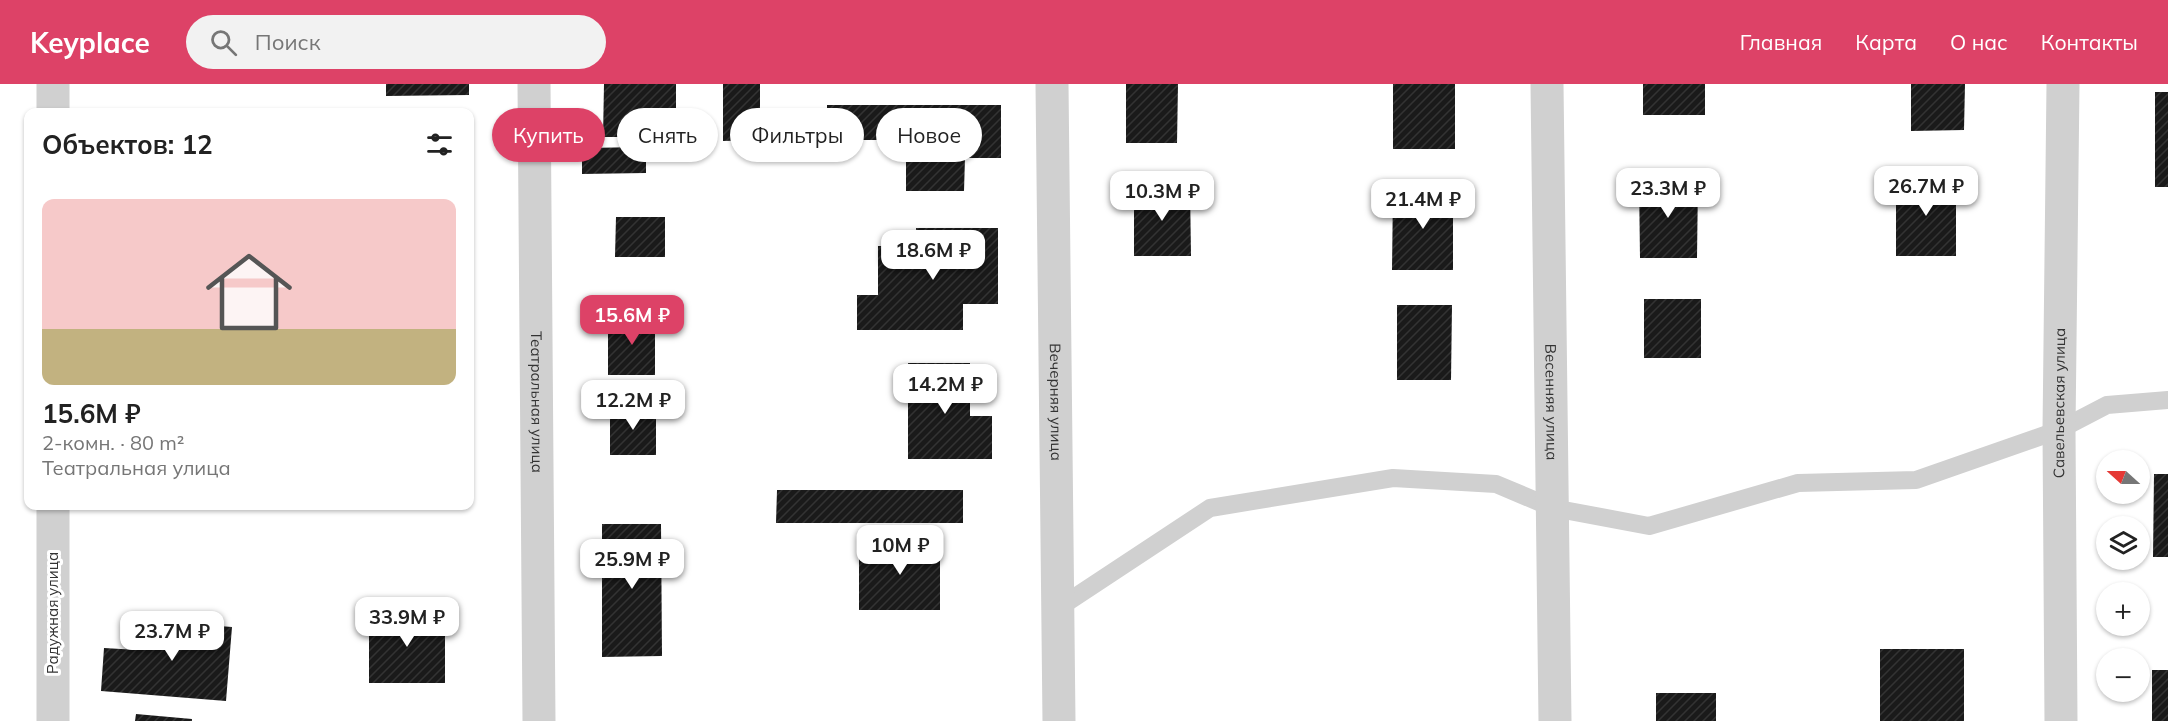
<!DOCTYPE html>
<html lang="ru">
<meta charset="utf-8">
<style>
body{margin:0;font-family:Mulish,sans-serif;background:#f2f2f2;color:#222;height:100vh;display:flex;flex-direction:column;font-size:22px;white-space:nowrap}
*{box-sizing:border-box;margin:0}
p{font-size:20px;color:#767676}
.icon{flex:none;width:33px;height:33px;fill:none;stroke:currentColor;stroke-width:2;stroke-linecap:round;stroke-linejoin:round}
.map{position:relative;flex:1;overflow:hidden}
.sheet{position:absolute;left:24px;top:24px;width:450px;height:402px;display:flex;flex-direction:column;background:#fff;border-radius:12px;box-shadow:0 2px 4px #0004}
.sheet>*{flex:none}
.top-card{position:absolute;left:492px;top:24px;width:570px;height:54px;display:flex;gap:12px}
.needle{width:39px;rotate:291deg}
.buttons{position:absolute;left:2096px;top:366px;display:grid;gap:12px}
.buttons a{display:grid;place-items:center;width:54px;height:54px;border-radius:50%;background:#fff;box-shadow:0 2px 4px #0004;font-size:30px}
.price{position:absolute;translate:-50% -51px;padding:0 14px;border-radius:12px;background:#fff;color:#222;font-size:20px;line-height:39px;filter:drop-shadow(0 2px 3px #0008)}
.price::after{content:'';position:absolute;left:50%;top:36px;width:18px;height:14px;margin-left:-9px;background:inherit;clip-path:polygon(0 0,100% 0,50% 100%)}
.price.on{background:#dd4267;color:#fff}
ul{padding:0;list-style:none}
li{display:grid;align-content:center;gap:12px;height:318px;padding:0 18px}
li+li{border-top:2px solid #e0e0e0}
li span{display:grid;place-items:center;height:186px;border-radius:12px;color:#555}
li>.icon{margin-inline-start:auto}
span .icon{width:108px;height:108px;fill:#fffc;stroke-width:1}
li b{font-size:26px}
h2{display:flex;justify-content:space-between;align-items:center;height:72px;padding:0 18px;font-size:26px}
.tag{padding:0 21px;border-radius:27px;background:#fff;box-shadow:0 2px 4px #0004;font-size:21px;line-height:54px}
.tag.on{background:#dd4267;color:#fff}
header{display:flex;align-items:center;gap:36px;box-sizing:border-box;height:84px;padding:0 30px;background:#dd4267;color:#fff}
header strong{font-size:28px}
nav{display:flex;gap:33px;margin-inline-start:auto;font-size:21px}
.search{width:420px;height:54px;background:#f2f2f2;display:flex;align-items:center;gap:15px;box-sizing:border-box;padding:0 21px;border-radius:33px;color:#767676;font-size:22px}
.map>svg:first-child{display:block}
</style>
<header>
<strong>Keyplace</strong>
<div class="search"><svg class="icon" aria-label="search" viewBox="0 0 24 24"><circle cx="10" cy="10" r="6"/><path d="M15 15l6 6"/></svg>Поиск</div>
<nav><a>Главная</a><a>Карта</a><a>О нас</a><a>Контакты</a></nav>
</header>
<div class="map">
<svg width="2168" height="637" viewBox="0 0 2168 637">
<defs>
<pattern id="building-hatch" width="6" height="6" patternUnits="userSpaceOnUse" patternTransform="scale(1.5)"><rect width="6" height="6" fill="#1a1a1a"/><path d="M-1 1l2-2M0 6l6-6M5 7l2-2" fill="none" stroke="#333"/></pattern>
</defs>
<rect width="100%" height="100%" fill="#fff"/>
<g fill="url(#building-hatch)">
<polygon points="386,0 469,0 469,11 386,12"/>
<polygon points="604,0 676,0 676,53 603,53"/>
<polygon points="723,0 760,0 760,56 723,57"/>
<polygon points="1126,0 1178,0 1177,59 1126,59"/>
<rect x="1393" y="0" width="62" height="65"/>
<rect x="1643" y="0" width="62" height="31"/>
<polygon points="1911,0 1965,0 1964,46 1911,47"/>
<rect x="2155" y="8" width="13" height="95"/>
<polygon points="827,21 1001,21 1001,74 965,74 964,107 906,107 906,56 827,56"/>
<polygon points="646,63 646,89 582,90 582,64"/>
<polygon points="1639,95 1698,96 1697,174 1640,174"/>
<rect x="1896" y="95" width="60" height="77"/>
<polygon points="1134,103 1190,103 1191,172 1134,172"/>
<polygon points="1393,106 1453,106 1453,186 1392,186"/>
<polygon points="616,133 665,133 665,173 615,173"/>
<polygon points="916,144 998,144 998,220 963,220 963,246 857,246 857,211 878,211 878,162 916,162"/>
<rect x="1644" y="215" width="57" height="59"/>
<polygon points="1397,221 1452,221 1451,296 1397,296"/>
<rect x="608" y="232" width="47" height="59"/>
<polygon points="908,279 970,279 970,332 992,332 992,375 908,375"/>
<rect x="610" y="323" width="46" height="48"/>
<polygon points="2154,390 2168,390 2168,473 2153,473"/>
<polygon points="777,406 963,406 963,439 776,439"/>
<polygon points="602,440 661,440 662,572 602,573"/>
<rect x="859" y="457" width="81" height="69"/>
<rect x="369" y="528" width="76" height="71"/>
<polygon points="140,536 232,543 226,617 101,607 104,564 138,566"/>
<rect x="1880" y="565" width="84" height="72"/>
<rect x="2152" y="586" width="16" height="51"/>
<rect x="1656" y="609" width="60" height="28"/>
<polygon points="136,630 192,635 192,637 135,637"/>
</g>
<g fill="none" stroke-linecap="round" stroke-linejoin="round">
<polyline stroke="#d0d0d0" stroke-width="18" points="1057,525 1210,424 1393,394 1496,400 1553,424 1649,442 1798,399 1916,396 2059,346 2107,321 2168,316"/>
<g stroke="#d0d0d0" stroke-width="33">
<polyline points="53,0 53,28"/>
<path id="s1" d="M 534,0 L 539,637"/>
<path id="s2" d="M 1052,0 L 1059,637"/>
<path id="s3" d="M 1547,0 L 1555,637"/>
<polyline points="53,422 53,637"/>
<path id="s4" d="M 2061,637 L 2059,346 L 2063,0"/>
</g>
</g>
<g text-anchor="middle" stroke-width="6" stroke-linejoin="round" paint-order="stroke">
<g font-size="15" fill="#333" stroke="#fff">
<text dy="5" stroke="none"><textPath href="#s1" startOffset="318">Театральная улица</textPath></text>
<text dy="5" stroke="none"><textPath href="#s3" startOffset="318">Весенняя улица</textPath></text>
<text dy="5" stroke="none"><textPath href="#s4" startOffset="318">Савельевская улица</textPath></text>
<text dy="5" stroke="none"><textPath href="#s2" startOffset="318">Вечерняя улица</textPath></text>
<text transform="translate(53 529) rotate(-90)" y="5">Радужная улица</text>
</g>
</g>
</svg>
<div class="buttons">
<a><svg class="needle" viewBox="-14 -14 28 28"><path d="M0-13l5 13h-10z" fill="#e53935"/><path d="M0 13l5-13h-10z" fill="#767676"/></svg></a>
<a><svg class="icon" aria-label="layers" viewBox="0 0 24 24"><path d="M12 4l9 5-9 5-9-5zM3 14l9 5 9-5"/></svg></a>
<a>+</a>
<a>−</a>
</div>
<b class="price" style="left:1926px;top:133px">26.7M ₽</b>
<b class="price" style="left:1668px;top:135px">23.3M ₽</b>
<b class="price" style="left:1162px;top:138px">10.3M ₽</b>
<b class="price" style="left:1423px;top:146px">21.4M ₽</b>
<b class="price" style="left:933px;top:197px">18.6M ₽</b>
<b class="price on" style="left:632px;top:262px">15.6M ₽</b>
<b class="price" style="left:945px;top:331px">14.2M ₽</b>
<b class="price" style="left:633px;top:347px">12.2M ₽</b>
<b class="price" style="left:900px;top:492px">10M ₽</b>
<b class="price" style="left:632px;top:506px">25.9M ₽</b>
<b class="price" style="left:407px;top:564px">33.9M ₽</b>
<b class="price" style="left:172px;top:578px">23.7M ₽</b>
<div class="top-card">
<a class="tag on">Купить</a>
<a class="tag">Снять</a>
<a class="tag">Фильтры</a>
<a class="tag">Новое</a>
</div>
<section class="sheet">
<h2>Объектов: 12<svg class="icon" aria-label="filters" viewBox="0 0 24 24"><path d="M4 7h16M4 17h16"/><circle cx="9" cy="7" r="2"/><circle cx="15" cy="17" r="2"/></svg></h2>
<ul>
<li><span style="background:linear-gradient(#f6c9c9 70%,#c2b280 0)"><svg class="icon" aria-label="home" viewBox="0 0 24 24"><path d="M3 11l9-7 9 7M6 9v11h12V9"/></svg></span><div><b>15.6M ₽</b><p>2-комн. · 80 m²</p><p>Театральная улица</p></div></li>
</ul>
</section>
</div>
